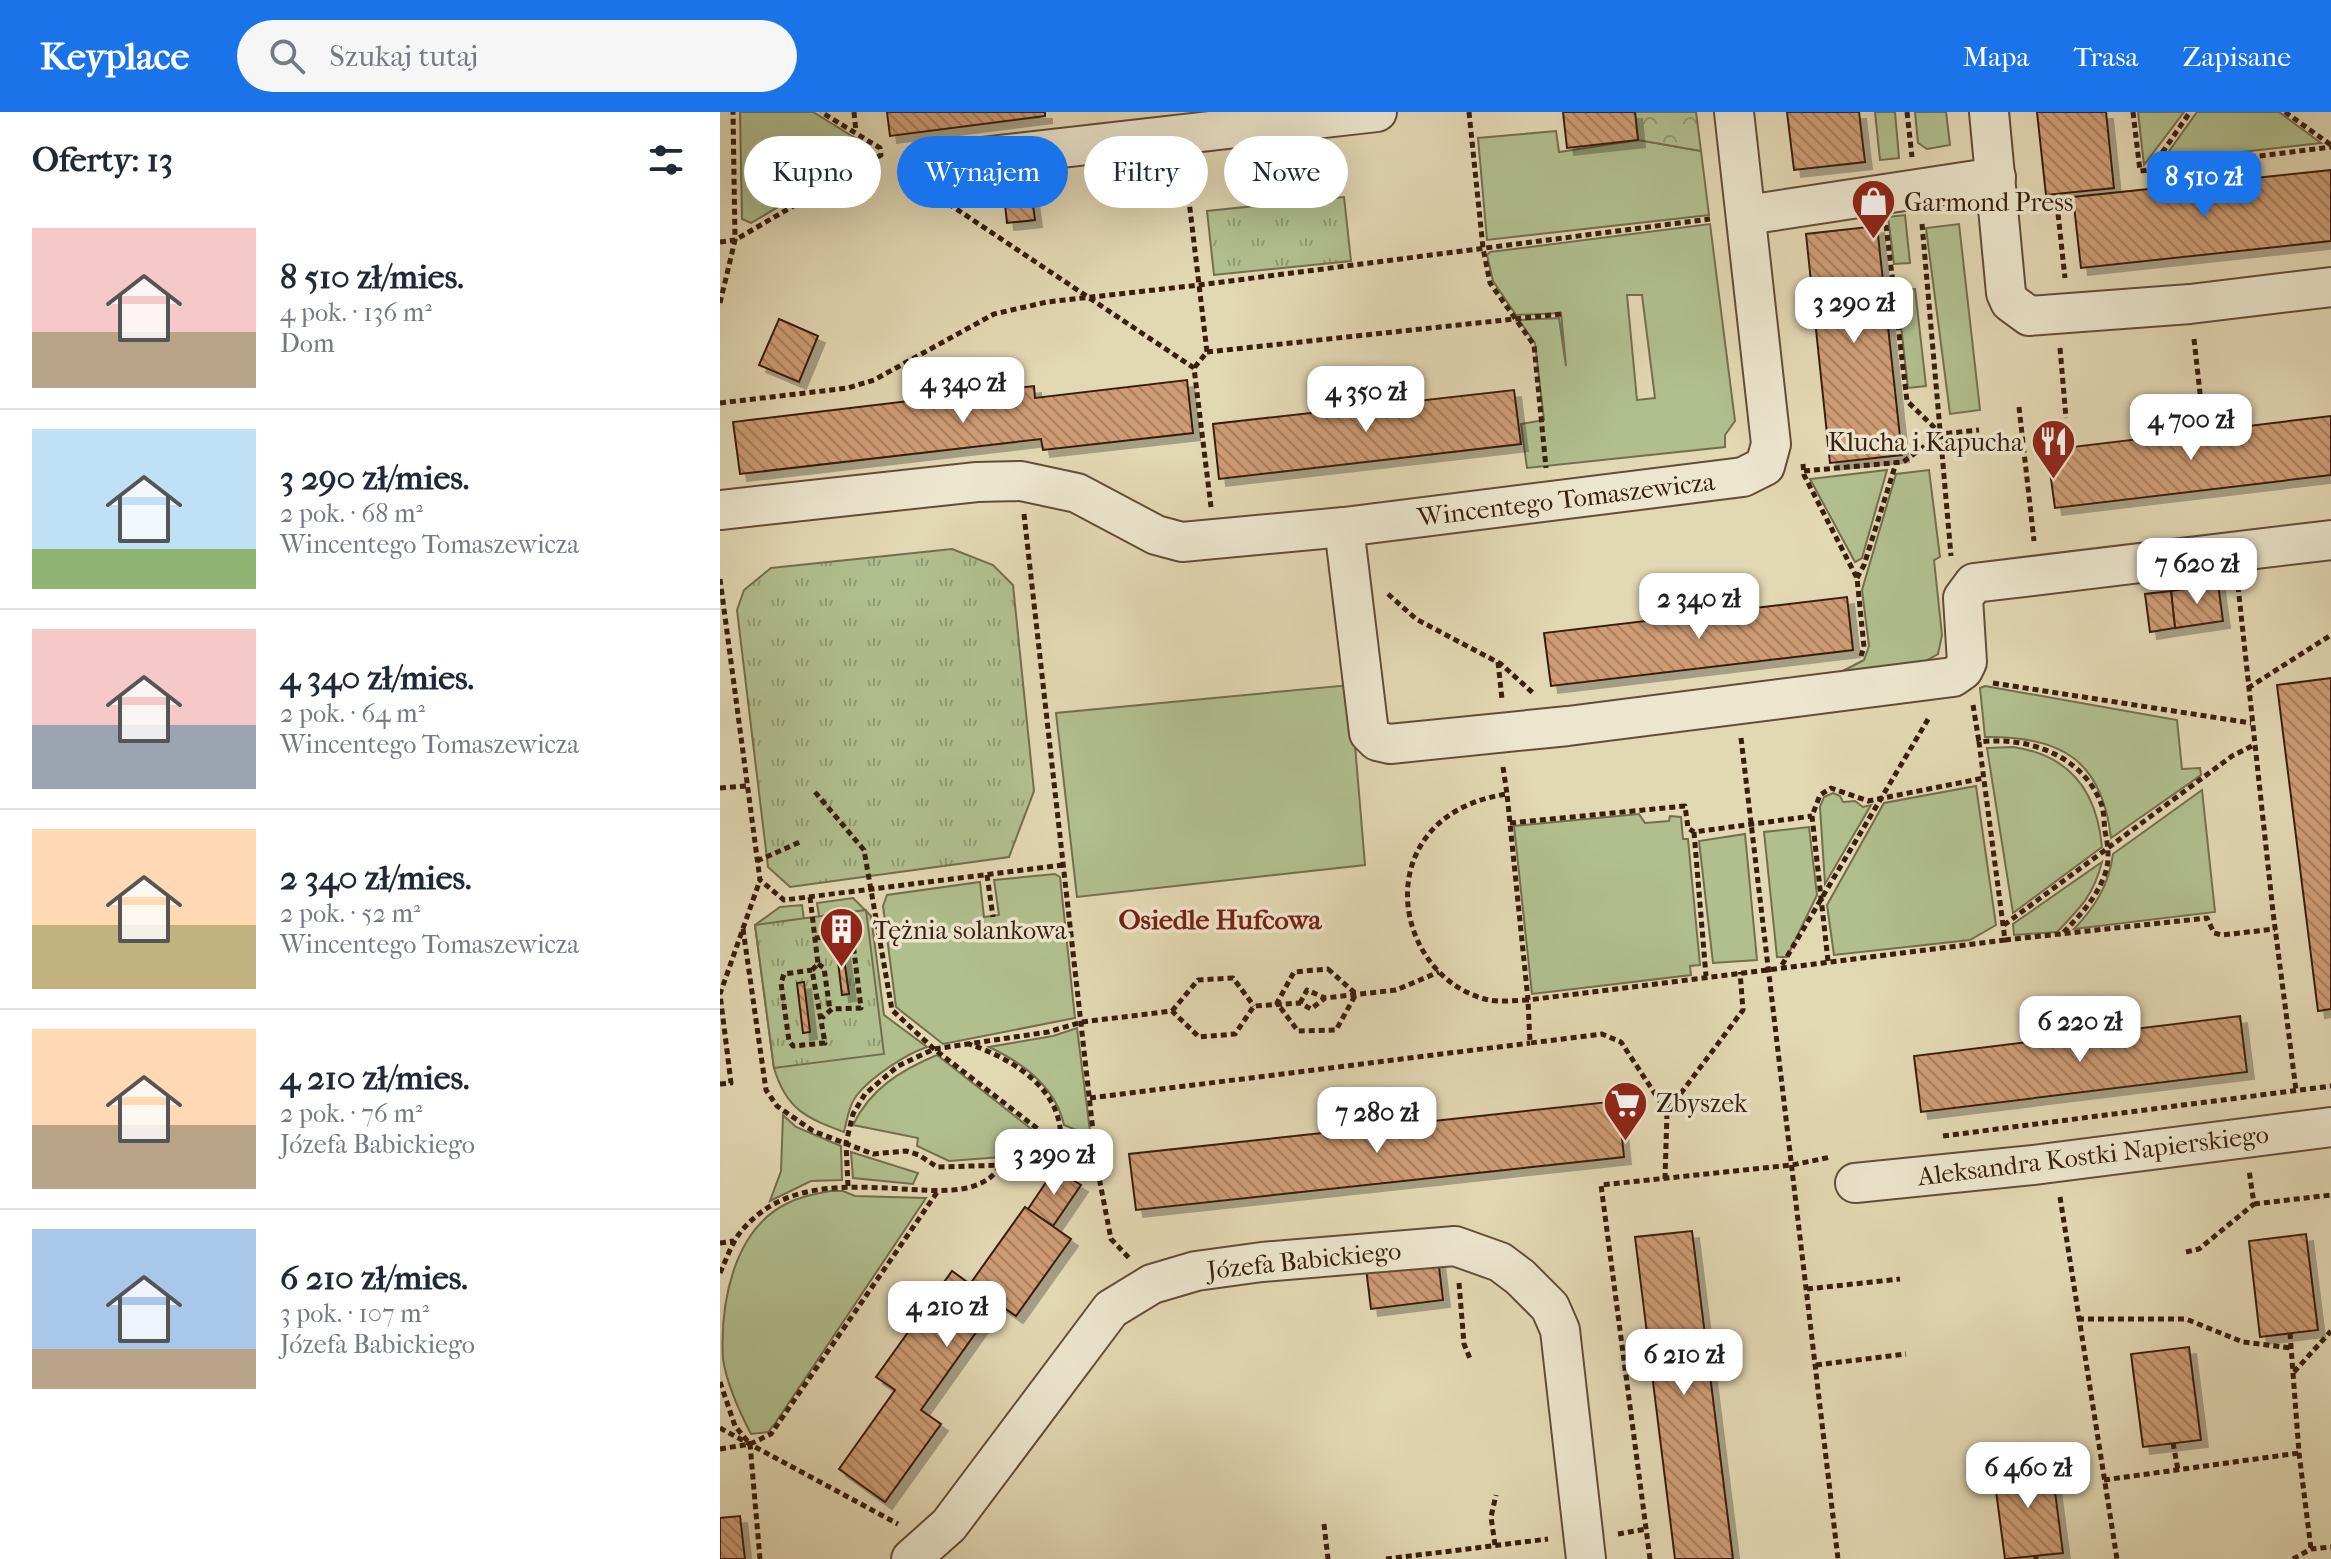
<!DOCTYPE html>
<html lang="pl">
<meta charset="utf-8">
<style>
body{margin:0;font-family:"IM FELL French Canon",serif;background:#f6f6f7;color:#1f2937;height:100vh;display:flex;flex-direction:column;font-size:30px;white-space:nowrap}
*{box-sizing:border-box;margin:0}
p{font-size:26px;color:#747a83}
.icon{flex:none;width:44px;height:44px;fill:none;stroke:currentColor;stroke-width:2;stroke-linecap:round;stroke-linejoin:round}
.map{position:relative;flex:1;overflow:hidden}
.details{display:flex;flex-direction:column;background:#fff;width:720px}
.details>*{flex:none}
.banner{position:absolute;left:24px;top:24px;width:760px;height:72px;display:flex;gap:16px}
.price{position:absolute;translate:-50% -68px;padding:0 18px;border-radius:16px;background:#fff;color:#222;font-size:26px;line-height:52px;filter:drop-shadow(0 2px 4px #0008)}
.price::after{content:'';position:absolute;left:50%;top:48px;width:24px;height:18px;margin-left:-12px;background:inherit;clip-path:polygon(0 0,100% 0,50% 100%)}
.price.on{background:#1a73e8;color:#fff}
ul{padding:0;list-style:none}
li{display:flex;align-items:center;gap:24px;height:200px;padding:0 32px}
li+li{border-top:2px solid #e0e1e3}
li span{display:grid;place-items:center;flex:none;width:224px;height:160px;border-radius:0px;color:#555}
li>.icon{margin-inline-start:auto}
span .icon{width:96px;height:96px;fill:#fffc;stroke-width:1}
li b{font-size:34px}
h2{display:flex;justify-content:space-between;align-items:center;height:96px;padding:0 32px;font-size:34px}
.chip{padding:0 28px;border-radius:36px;background:#fff;box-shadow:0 8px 32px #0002;font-size:28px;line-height:72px}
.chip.on{background:#1a73e8;color:#fff}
header{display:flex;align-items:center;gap:48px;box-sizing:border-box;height:112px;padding:0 40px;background:#1a73e8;color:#fff}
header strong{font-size:38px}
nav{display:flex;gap:44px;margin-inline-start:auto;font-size:28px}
.search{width:560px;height:72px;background:#f6f6f7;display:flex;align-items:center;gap:20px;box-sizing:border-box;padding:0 28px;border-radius:44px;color:#747a83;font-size:30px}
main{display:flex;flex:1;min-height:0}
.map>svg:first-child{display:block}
</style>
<header>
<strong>Keyplace</strong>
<div class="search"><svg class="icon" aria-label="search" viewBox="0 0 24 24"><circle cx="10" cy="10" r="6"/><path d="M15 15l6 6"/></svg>Szukaj tutaj</div>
<nav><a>Mapa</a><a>Trasa</a><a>Zapisane</a></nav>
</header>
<main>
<section class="details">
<h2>Oferty: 13<svg class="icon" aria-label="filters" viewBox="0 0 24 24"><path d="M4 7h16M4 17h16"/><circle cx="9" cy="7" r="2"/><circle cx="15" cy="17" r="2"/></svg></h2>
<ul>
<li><span style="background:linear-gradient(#f6c9c9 65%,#b9a48a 0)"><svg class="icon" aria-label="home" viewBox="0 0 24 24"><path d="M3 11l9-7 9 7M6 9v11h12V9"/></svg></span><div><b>8 510 zł/mies.</b><p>4 pok. · 136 m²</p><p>Dom</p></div></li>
<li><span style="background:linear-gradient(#bfe0f5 75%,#8fb573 0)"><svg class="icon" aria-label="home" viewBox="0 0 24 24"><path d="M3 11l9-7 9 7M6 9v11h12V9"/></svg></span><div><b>3 290 zł/mies.</b><p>2 pok. · 68 m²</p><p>Wincentego Tomaszewicza</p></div></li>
<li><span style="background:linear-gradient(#f6c9c9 60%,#9aa5b1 0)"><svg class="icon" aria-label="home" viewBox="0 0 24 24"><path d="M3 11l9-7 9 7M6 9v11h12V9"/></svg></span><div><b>4 340 zł/mies.</b><p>2 pok. · 64 m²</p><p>Wincentego Tomaszewicza</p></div></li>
<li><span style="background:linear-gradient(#ffd9b3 60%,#c2b280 0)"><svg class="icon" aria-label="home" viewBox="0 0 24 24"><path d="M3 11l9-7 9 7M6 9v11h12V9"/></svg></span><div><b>2 340 zł/mies.</b><p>2 pok. · 52 m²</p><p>Wincentego Tomaszewicza</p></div></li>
<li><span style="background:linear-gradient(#ffd9b3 60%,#b9a48a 0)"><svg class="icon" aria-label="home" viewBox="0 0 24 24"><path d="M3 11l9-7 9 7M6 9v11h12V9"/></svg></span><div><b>4 210 zł/mies.</b><p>2 pok. · 76 m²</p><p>Józefa Babickiego</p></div></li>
<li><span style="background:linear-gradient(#a9c7e8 75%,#b9a48a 0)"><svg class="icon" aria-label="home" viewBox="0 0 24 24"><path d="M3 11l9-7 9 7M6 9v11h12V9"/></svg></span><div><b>6 210 zł/mies.</b><p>3 pok. · 107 m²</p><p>Józefa Babickiego</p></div></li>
</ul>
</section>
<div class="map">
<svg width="1611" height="1447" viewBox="0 0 1611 1447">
<defs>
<pattern id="forest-crowns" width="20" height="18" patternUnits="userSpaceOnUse" patternTransform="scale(2)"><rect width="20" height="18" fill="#b1bf8f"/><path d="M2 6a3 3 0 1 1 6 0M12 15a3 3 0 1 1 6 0" fill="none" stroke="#919b73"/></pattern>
<pattern id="park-tufts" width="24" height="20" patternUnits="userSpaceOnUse" patternTransform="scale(2)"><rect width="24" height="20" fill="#b1bf8f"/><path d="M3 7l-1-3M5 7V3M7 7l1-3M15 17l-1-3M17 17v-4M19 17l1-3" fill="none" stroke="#919b73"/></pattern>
<pattern id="building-back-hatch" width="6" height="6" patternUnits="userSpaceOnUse" patternTransform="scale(2)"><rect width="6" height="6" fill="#cf9c75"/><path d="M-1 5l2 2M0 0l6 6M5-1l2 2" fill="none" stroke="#a97f5e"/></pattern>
<filter id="shadow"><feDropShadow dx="7" dy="7" stdDeviation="0" flood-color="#0004"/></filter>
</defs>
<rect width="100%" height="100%" fill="#e3d8b4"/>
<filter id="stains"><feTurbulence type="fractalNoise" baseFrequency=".0025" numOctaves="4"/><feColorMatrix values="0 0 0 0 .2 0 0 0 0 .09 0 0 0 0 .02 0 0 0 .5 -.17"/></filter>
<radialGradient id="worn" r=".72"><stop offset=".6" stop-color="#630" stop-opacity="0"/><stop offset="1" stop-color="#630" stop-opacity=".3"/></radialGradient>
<g fill="#b1bf8f" stroke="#756e4e" stroke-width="2" fill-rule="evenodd">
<polygon points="20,0 93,0 148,34 148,42 31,111 22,107"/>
<polygon points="1155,0 1175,0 1179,46 1160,48"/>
<polygon points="1195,0 1226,0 1230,33 1207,37 1198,31"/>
<polygon points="1418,0 1464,0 1424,53"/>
<polygon points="1477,0 1559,0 1601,31 1442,49"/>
<polygon points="836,19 839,40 918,28 981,39 989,103 767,128 758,26"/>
<polygon points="1185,103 1190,151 1174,152 1168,105"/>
<path d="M 990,112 L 1015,309 L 1005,323 L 1005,335 L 807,356 L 801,312 L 824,308 L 815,231 L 799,208 L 839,206 L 846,254 L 841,201 L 796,203 L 773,169 L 767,143 L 770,140 ZM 907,183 L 922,183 L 935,286 L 917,288 Z"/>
<polygon points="1239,112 1260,298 1230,302 1206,116"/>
<polygon points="1195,177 1206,274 1188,276 1177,178"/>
<polygon points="1167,358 1142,446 1135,450 1090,367"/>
<polygon points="1209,358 1220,445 1214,448 1222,523 1218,542 1200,552 1117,562 1144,548 1149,534 1142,478 1176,362"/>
<polygon points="630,573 645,753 357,785 336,601"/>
<path d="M 1265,574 L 1457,608 L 1462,657 L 1480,656 L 1481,663 L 1391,726 C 1382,647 1340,624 1265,625 L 1260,576 Z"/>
<path d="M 1293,635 C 1350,643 1377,680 1382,735 L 1293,801 L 1267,636 Z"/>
<polygon points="1256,674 1276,813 1250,828 1114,843 1107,793 1164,691"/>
<path d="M 1482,678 L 1495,800 L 1354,817 C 1375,795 1389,773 1393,742 Z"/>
<polygon points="1113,681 1120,684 1123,690 1135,689 1143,695 1151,693 1105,772 1100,695 1104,685"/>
<polygon points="919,702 925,711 949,709 950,704 961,705 963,727 968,727 980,853 970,854 971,863 812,882 794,714"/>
<polygon points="1089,715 1097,783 1067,845 1057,845 1044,720"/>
<polygon points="1025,722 1037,848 993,851 979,729"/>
<path d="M 1382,750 C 1373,784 1361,795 1337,820 L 1294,823 L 1293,812 Z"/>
<polygon points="335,762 340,765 355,906 223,932 176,895 163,794 167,783 260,770 264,805 279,803 274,768"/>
<path d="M 133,786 L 151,804 L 164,903 L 207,935 C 186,942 151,965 137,983 C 129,993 127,1008 124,1020 C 86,1006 66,997 54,956 L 35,813 L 60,795 L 82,793 L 90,852 L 99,804 L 97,791 Z"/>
<path d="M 357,916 L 371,1027 L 368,1033 L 361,1020 L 344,1013 C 336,975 303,951 269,935 L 333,924 Z"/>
<path d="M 217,943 L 324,1027 L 321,1037 L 282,1045 L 229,1049 L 197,1034 L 198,1026 L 133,1013 C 150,977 181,958 217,943 Z"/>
<polygon points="63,1003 76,1015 121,1034 122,1068 91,1069 50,1089 61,1059"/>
<polygon points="131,1040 198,1061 193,1072 133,1066"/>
<path d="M 110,1079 L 123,1079 L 135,1084 L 206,1086 L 56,1310 L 48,1320 L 31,1322 C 19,1299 7,1273 3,1247 C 0,1192 13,1117 68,1091 C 81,1084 96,1082 110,1079 Z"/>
</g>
<polygon fill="url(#forest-crowns)" stroke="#756e4e" stroke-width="2" points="915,0 976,0 981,39 918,28"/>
<g fill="url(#park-tufts)" stroke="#756e4e" stroke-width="2">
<polygon points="624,85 631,149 494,163 487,99"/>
<polygon points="232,437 273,453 293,473 314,679 289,745 70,775 48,755 17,498 24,478 51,456"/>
<polygon points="146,798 164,942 54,956 35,813"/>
</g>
<g fill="url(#building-back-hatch)" stroke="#391e0e" stroke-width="2" filter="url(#shadow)">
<polygon points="167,0 325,0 325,4 170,24"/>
<polygon points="843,0 915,0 918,28 847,36"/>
<polygon points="1067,0 1139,0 1145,50 1074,58"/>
<polygon points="1317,0 1386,0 1394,76 1326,83"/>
<polygon points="1611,58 1611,129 1361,156 1353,85"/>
<polygon points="310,70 315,108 287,111 283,74"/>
<polygon points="1157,114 1182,343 1110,351 1086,122"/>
<polygon points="59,207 98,224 79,270 39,253"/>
<polygon points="467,268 473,321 323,338 321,327 20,362 13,310 314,274 315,286"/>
<polygon points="794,278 801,332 499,367 493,312"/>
<polygon points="1611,304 1611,363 1335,396 1327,338"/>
<polygon points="1498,472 1503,509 1455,516 1451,479"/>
<polygon points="1451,479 1455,516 1430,520 1425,482"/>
<polygon points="1127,485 1133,538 831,574 824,521"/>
<polygon points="1611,566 1611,897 1598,899 1557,573"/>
<polygon points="122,832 129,882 122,883 116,833"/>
<polygon points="84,870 90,920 83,921 77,871"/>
<polygon points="1520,904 1527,960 1201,1000 1194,944"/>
<polygon points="898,989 904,1045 416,1098 409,1042"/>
<polygon points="335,1057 361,1073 333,1114 308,1097"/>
<polygon points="305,1095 351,1127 296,1204 277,1191 201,1298 221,1312 165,1390 119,1357 175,1278 156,1265 232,1159 250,1172"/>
<polygon points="972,1119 1013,1447 955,1447 915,1125"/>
<polygon points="1586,1122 1598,1218 1540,1225 1529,1129"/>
<polygon points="718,1147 723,1188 651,1197 646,1156"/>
<polygon points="1469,1235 1481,1328 1423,1335 1411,1242"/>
<polygon points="1331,1349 1343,1441 1285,1447 1273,1356"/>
<polygon points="20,1404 25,1447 0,1447 0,1406"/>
</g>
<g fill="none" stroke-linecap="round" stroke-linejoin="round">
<defs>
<g id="minor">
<polyline points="1269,0 1286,181 1290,190 1309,204 1470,192 1611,175"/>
<polyline points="218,50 657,0"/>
<polyline points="1027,103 1276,65"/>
<polyline points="0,398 257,370 301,369 357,381 436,423 462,430 624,415 1023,365 1045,354 1051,332 1014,0"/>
<polyline points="624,415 649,621 657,629 670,632 848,614 1233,565 1243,558 1247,550 1243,486 1254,471 1611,428"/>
<polyline points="1135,1071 1314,1053 1611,1015"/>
<polyline points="191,1447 229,1413 391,1197 432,1172 476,1159 542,1150 735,1134 780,1150 800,1165 830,1195 840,1218 866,1447"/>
</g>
</defs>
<use href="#minor" stroke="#644c38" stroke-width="42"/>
<g stroke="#391e0e" stroke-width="5" stroke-dasharray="6 4" stroke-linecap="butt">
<polyline points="134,0 136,20"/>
<polyline points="749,0 763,136 770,171 814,233 826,356"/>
<polyline points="1187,0 1192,45"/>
<polyline points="1413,0 1420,59 1611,35"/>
<polyline points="1565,0 1611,33"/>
<polyline points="465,55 487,240 474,256"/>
<polyline points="1431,57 1470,0"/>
<polyline points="220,86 474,256 491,395"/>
<polyline points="1337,92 1345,166"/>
<polyline points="1202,112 1231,444"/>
<polyline points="1166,113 1187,289 1221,322 1259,318"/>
<polyline points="0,130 15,128 161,43 160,36 101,0"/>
<polyline points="0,191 15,128 13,0"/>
<polyline points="1474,227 1481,290"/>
<polyline points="1340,236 1346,306"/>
<polyline points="487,240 841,202"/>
<polyline points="0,291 128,276 154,268 274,202 327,190 479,173 990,107"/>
<polyline points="1299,295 1314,429"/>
<polyline points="1083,352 1084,363 1137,466 1144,535 1141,544"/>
<polyline points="1084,359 1183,350 1220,323"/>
<polyline points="304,402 377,1055 391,1127 410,1147"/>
<polyline points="1137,466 1144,453 1176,351"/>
<polyline points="0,467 40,768 64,788 343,753"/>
<polyline points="1518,474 1553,800 1576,978"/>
<polyline points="668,482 696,507 781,552 814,582"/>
<polyline points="778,550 782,587"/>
<polyline points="1273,571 1531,611"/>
<polyline points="1528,576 1611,523"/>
<polyline points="1253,593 1259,630"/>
<polyline points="1021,626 1118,1447"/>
<polyline points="783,655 787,682"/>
<polyline points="0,676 27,674"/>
<polyline points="95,680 144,738 172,898 214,937 340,1034 376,1054"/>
<polyline points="790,711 965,694 968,716 974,720 1092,704"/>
<polyline points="974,720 986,864"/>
<polyline points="37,749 80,730"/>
<polyline points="267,763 273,805"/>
<polyline points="90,785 98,852 92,858 105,931 73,934 69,929 61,871 64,862 92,858"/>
<polyline points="1284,813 1512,644 1534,633"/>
<path d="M 23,817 L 46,978 L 57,994 L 93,1019 L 153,1042 L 186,1039 L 199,1043 L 217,1055 L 287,1053 L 340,1034 C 347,980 294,947 249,932"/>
<polyline points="95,826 132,823 141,896 112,897 102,906"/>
<polyline points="1285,828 1487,806 1494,821 1502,823 1555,817"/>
<polyline points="1108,849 1092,704 1100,683 1111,676 1148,689 1264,666"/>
<polyline points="98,852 104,856 110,899"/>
<polyline points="1062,853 1210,604"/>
<polygon points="608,857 636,882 616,918 578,919 557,891 574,860"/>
<polyline points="580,891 587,878 605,886"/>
<polyline points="452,899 478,868 513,866 534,894"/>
<polyline points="0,972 11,971 0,882 40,768"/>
<polyline points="370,986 810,931"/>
<path d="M 947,1000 L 901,930 L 882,922 L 810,931 L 808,888 C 795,888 778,891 765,887 C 693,868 660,771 715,715 C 734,696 760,686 787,682 L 808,888 L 1285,828 L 1259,630 C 1307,624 1364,643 1382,694 C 1384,701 1384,711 1385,719 C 1388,733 1390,748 1385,762 C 1376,787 1360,803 1342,822"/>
<polyline points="1223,1024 1611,974"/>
<polyline points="945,1067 947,1000 1023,898 1020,860"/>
<polyline points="128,1074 126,1031 133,1002 145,982 178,954 214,937 328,920 362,910 452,899 479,925 515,922 534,894 580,891 591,897 605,886 676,878 719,860"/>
<polyline points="1340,1085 1397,1447"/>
<polyline points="1534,1092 1611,1083"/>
<polyline points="0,1131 14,1129"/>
<polyline points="1466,1140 1479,1137 1534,1092 1529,1058"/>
<path d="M 0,1161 C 6,1148 11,1133 19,1122 C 64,1064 137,1075 202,1078 C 222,1079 250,1080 268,1067 C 273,1064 277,1058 281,1054"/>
<polyline points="739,1171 744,1232 751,1249"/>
<polyline points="1087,1177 1180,1167"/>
<polyline points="1358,1207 1466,1207 1523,1230 1571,1236"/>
<polyline points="1570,1221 1579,1341 1591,1437"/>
<polyline points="1096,1253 1186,1242"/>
<polyline points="1574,1260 1611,1219"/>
<polyline points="0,1270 15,1314 30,1332 51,1322 218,1079"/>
<polyline points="0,1316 178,1412"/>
<polyline points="1453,1331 1458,1358"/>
<polyline points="0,1337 30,1332 40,1447"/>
<polyline points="1384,1368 1579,1341"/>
<polyline points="604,1412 608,1447"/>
<polyline points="898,1422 926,1417"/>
<polyline points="775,1433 771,1405 776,1383"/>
<polyline points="1316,1444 1316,1447"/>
<polyline points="666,1447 828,1427"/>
<polyline points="930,1447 881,1073 1072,1053 1111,1045"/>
<polyline points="1573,1447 1591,1437 1611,1435"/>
</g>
<use href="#minor" stroke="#ede6ce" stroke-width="38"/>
</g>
<defs>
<symbol id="shop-pin" viewBox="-11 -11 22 30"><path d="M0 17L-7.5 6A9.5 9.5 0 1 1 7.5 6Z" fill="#8f2418" stroke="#ede6ce"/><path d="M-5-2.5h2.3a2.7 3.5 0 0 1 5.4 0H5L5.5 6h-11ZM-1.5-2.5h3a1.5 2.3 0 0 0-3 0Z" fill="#fff"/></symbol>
<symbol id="restaurant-pin" viewBox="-11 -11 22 30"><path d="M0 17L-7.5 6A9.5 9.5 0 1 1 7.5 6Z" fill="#8f2418" stroke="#ede6ce"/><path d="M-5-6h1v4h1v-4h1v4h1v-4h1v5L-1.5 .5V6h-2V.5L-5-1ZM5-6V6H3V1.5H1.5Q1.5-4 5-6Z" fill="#fff"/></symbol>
<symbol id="building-pin" viewBox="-11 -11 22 30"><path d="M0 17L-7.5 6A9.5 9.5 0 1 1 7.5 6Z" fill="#8f2418" stroke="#ede6ce"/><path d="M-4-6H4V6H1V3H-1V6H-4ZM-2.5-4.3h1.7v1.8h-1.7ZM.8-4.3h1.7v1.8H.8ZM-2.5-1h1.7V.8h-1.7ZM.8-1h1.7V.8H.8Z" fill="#fff"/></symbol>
<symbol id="supermarket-pin" viewBox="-11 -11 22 30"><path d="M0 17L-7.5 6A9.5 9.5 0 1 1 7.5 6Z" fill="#8f2418" stroke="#ede6ce"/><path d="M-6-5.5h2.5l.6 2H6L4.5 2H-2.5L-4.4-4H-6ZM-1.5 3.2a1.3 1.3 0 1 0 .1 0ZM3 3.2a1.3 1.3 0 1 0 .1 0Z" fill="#fff"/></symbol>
</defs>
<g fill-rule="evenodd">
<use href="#shop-pin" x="1128" y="64" width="51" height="69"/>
<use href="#restaurant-pin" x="1308" y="304" width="51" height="69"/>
<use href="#building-pin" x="96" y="792" width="51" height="69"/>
<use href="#supermarket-pin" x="880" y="966" width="51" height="69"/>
</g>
<g text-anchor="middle" stroke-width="7" stroke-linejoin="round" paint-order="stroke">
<g font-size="26" fill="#391e0e" stroke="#ede6ce" text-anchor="start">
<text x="1184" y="99">Garmond Press</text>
<text x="1303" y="339" text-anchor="end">Klucha i Kapucha</text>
<text x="153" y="827">Tężnia solankowa</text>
<text x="936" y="1000">Zbyszek</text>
</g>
<g font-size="26" fill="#391e0e" stroke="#ede6ce">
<text transform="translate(846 387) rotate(-7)" y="9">Wincentego Tomaszewicza</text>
<text transform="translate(1373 1043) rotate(-7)" y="9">Aleksandra Kostki Napierskiego</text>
<text transform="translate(584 1148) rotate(-6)" y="9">Józefa Babickiego</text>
</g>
<g font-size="28" font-weight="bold" fill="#7a1f14" stroke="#ede6ce">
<text x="500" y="817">Osiedle Hufcowa</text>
</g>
</g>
<rect width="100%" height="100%" filter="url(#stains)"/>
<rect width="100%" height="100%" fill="url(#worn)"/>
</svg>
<b class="price on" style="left:1484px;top:107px">8 510 zł</b>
<b class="price" style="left:1134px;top:233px">3 290 zł</b>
<b class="price" style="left:243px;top:313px">4 340 zł</b>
<b class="price" style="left:646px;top:322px">4 350 zł</b>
<b class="price" style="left:1471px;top:350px">4 700 zł</b>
<b class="price" style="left:1477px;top:494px">7 620 zł</b>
<b class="price" style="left:979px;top:529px">2 340 zł</b>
<b class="price" style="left:1360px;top:952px">6 220 zł</b>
<b class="price" style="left:657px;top:1043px">7 280 zł</b>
<b class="price" style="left:334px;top:1085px">3 290 zł</b>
<b class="price" style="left:227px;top:1237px">4 210 zł</b>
<b class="price" style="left:964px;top:1285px">6 210 zł</b>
<b class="price" style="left:1308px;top:1398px">6 460 zł</b>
<div class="banner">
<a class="chip">Kupno</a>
<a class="chip on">Wynajem</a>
<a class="chip">Filtry</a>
<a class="chip">Nowe</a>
</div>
</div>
</main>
